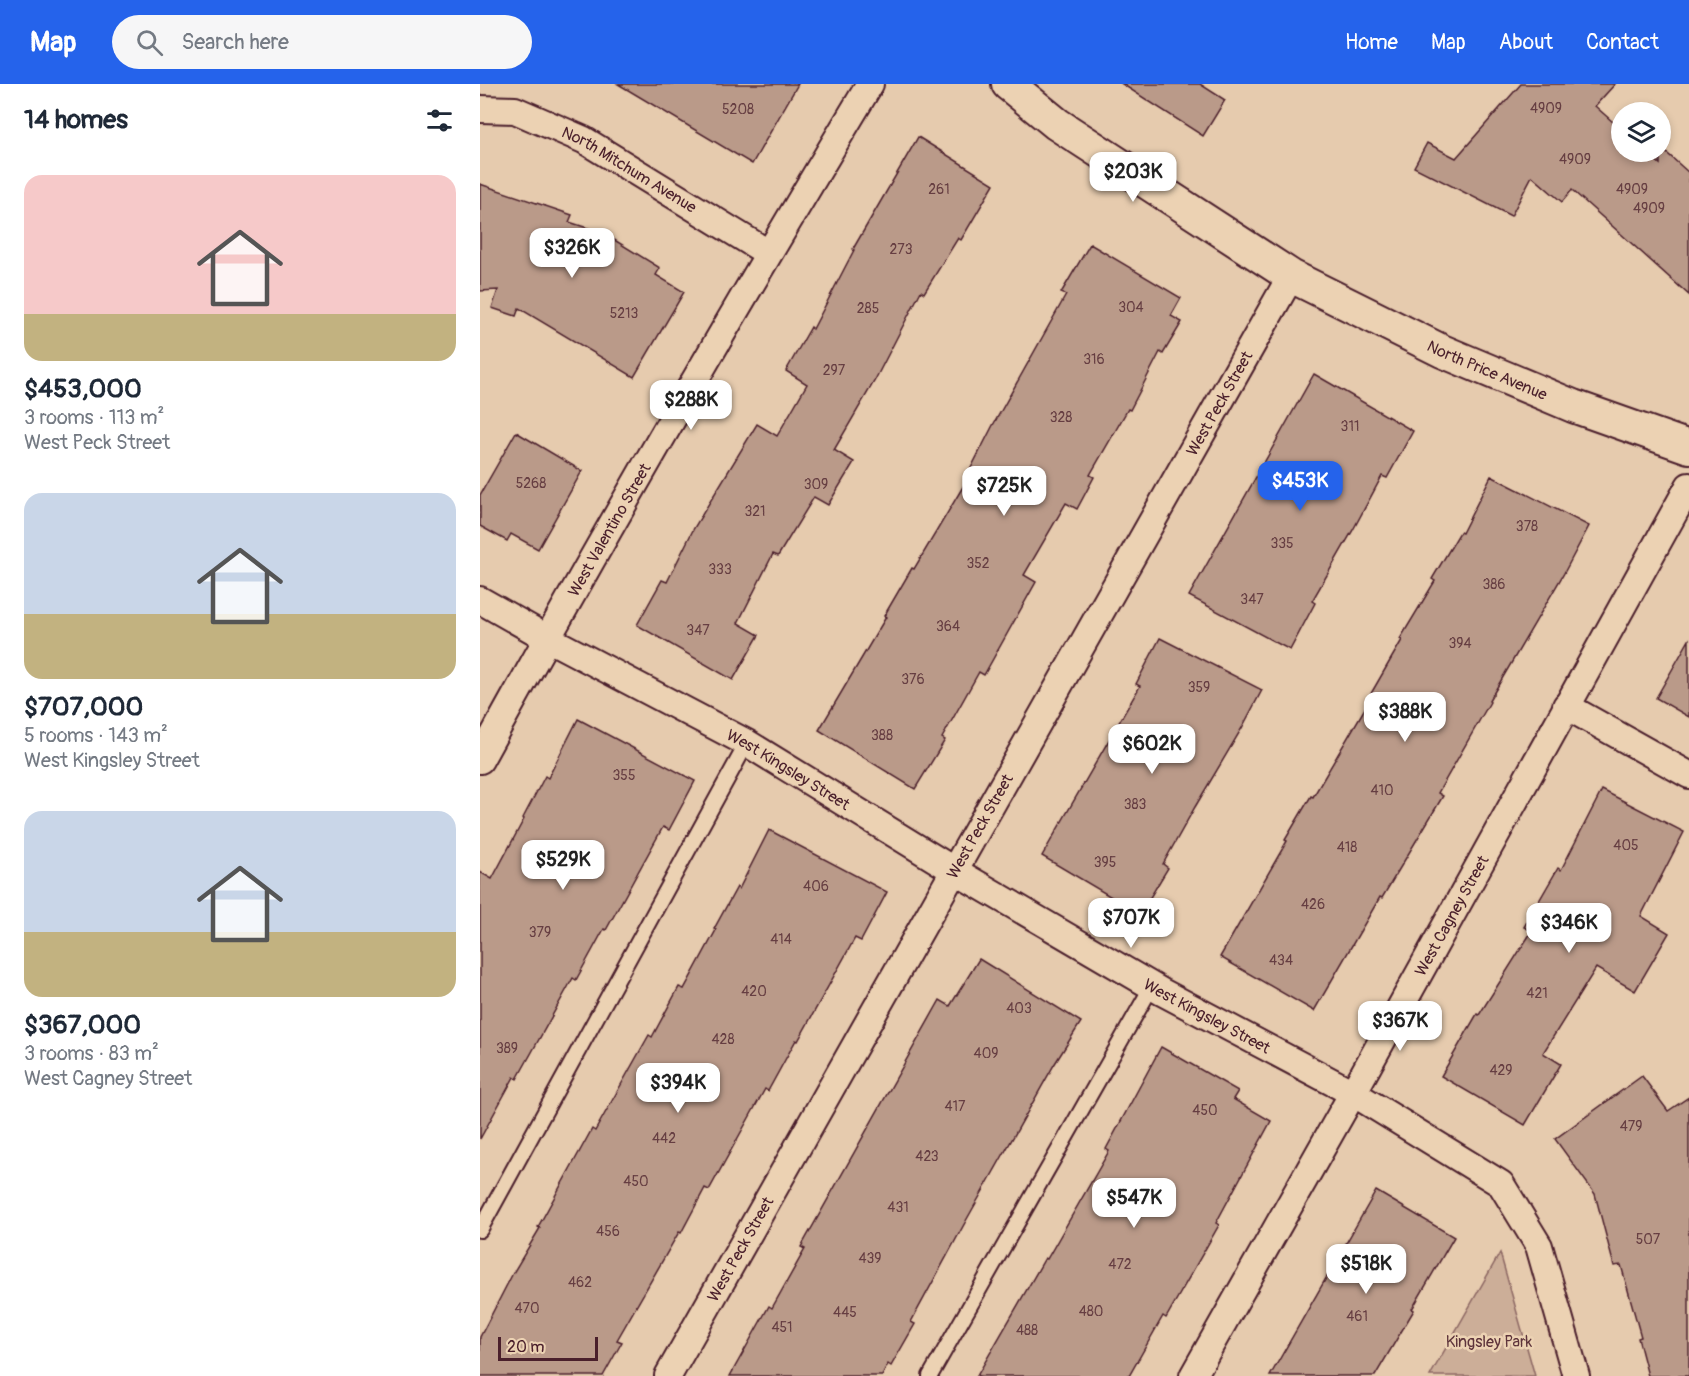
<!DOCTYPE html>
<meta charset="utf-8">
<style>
body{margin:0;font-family:Pangolin,sans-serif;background:#f6f6f7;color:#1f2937;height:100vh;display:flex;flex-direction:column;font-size:22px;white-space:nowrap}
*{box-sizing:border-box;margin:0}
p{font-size:20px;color:#747a83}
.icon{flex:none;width:33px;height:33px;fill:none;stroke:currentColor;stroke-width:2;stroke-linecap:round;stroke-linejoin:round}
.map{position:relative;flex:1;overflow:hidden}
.panel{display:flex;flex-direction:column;background:#fff;width:480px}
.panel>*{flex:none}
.buttons{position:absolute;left:1131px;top:18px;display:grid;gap:12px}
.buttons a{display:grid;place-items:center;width:60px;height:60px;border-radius:50%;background:#fff;box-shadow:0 3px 9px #0003;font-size:30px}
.scale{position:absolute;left:18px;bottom:15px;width:100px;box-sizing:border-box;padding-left:6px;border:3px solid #4a1f2b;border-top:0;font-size:16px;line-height:21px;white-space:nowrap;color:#4a1f2b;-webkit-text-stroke:4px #ecd2b3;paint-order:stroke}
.price{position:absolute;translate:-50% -51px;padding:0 14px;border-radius:12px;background:#fff;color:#222;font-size:20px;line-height:39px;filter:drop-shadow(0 2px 3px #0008)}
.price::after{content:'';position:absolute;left:50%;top:36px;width:18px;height:14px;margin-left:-9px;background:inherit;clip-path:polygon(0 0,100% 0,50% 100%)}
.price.on{background:#2563eb;color:#fff}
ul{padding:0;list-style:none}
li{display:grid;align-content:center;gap:12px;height:318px;padding:0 24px}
li span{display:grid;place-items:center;height:186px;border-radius:18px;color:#555}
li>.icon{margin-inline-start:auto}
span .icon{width:108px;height:108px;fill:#fffc;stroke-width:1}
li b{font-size:26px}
h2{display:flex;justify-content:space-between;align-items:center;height:72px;padding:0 24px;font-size:26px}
header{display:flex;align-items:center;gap:36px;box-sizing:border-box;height:84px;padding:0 30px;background:#2563eb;color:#fff}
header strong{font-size:28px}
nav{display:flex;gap:33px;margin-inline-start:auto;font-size:21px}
.search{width:420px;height:54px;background:#f6f6f7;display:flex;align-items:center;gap:15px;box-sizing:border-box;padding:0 21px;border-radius:33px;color:#747a83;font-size:22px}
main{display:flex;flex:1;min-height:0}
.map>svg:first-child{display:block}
</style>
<header>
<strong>Map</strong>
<div class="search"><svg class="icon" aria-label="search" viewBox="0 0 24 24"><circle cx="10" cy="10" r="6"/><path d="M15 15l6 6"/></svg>Search here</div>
<nav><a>Home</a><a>Map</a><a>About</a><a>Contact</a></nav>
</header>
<main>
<section class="panel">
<h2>14 homes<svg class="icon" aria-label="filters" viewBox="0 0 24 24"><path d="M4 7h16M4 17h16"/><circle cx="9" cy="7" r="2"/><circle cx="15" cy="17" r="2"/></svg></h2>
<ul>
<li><span style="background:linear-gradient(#f6c9c9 75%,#c2b280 0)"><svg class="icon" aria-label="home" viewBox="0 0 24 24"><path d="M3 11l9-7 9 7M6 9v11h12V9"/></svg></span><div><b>$453,000</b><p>3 rooms · 113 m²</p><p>West Peck Street</p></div></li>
<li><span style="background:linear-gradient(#c9d6e8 65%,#c2b280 0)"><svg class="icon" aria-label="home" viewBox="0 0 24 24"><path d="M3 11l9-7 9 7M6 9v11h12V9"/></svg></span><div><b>$707,000</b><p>5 rooms · 143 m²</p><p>West Kingsley Street</p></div></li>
<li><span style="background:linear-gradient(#c9d6e8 65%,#c2b280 0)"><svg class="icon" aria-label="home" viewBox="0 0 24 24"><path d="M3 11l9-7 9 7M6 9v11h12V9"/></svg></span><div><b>$367,000</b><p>3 rooms · 83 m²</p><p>West Cagney Street</p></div></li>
</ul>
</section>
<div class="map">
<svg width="1209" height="1292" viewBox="0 0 1209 1292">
<rect width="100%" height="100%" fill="#e6cbae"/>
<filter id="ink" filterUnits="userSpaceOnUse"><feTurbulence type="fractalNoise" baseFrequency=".0167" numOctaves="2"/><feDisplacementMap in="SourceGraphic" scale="12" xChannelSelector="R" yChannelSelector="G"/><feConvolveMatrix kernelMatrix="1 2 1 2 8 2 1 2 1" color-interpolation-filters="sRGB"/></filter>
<g filter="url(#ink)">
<polygon fill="#ccae98" stroke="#8b6662" stroke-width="1.5" points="1020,1169 1055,1292 950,1292"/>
<g fill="#ba9a89" stroke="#4a1f2b" stroke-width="1.5">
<polygon points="138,0 318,0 272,80"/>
<polygon points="642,0 720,0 745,16 723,52"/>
<polygon points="1041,0 1135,0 1115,22 1142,46 1142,68 1166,68 1180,80 1180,63 1209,89 1209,211 1092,106 1082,118 1052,92 1031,132 934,83 947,59 976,74"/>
<polygon points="438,53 514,100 481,156 478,154 444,209 441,207 395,296 354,366 374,378 348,421 334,413 298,472 293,470 258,539 279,551 253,596 157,541 182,496 187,498 214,444 277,340 297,352 327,300 306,287 331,243 333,245 374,166 373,165"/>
<polygon points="0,100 92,131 89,138 123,149 180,184 176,191 204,208 154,293 39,224 36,232 12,224 18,206 0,207"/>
<polygon points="610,160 701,214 691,232 702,238 683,270 680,268 650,326 648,325 610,391 614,393 597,425 586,419 544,491 556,498 504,591 499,588 462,654 465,656 435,705 339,646 406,533 404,532 432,484 434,485 490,391 488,390 512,343 586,211 581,209"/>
<polygon points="834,290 933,347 907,394 902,392 873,446 832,517 835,519 810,566 709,512"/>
<polygon points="36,348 102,387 58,465 31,450 27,457 0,442 0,411"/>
<polygon points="1011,392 1109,442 1083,491 1009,617 1010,618 958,709 963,712 902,814 900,813 834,927 740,873 807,757 805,756 831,712 833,713 891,614 889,613 922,556 920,555 955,497 952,495 980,448 982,449"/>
<polygon points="680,554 782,606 762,644 715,723 683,780 688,784 660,830 562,772 660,602 656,600"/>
<polygon points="1209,556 1209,633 1176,614"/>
<polygon points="98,635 215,697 189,746 183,743 126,846 124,845 96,896 93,894 37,995 34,993 0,1055 0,788 12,795 44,735 43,734 65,692 68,694"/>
<polygon points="1122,706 1204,748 1161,832 1189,849 1155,907 1116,884 1063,969 1081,980 1045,1041 961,992 997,930 999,931 1052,847 1044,843 1078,784 1081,786"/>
<polygon points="289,746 407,808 381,857 375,854 318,957 316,956 288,1007 285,1005 229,1106 225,1104 201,1149 199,1148 137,1256 142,1258 123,1292 0,1292 0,1253 33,1189 60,1144 58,1143 112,1045 115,1047 169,951 172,953 199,903 204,905 236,846 234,845 257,803 259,805"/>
<polygon points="499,875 601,938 574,981 487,1135 431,1238 435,1240 411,1282 408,1280 402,1292 250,1292 289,1222 292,1224 325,1165 321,1163 460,916 470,922"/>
<polygon points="681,963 758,1007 753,1015 791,1037 736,1139 739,1141 686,1234 683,1232 649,1292 497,1292 565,1174 567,1175 629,1067 626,1065"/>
<polygon points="1162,992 1188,1027 1209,1013 1209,1292 1168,1292 1158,1254 1161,1253 1141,1181 1134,1182 1115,1110 1075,1055"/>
<polygon points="896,1107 974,1153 932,1225 934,1226 895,1292 790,1292"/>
</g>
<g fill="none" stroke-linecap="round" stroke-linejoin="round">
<defs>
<g id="service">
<polyline points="0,1146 267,659"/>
<polyline points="450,1292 672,902"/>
</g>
<g id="minor">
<path id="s1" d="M 0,25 L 35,26 L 104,56 L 288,169"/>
<path id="s2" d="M 0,516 L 67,554 L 267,659 L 475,787 L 682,908 L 873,1009 L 1021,1100 L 1059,1162 L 1096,1292"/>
<polyline points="1086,622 1209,691"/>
<path id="s3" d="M 0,676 C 125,448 256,223 390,0"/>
<path id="s4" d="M 188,1292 L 811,192"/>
<path id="s5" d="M 713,1292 L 873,1009 L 1209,402"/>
</g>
<g id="tertiary">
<path id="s6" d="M 528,0 L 577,40 L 811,192 L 962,267 L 1093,322 L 1209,363"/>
</g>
</defs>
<use href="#service" stroke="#4a1f2b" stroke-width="18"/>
<use href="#minor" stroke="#4a1f2b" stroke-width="30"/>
<use href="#tertiary" stroke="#4a1f2b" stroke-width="36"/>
<use href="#service" stroke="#ecd2b3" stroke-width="14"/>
<use href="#minor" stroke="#ecd2b3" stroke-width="26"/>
<use href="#tertiary" stroke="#ecd2b3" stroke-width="32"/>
</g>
</g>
<g text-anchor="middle" stroke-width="5" stroke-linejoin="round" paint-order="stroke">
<g font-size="14" fill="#663e42">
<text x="1066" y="29">4909</text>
<text x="258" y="30">5208</text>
<text x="1095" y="80">4909</text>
<text x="459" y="110">261</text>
<text x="1152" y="110">4909</text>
<text x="1169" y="129">4909</text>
<text x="421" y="170">273</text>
<text x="651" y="228">304</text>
<text x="388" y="229">285</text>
<text x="144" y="234">5213</text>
<text x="614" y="280">316</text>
<text x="354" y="291">297</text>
<text x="581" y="338">328</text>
<text x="870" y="347">311</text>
<text x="51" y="404">5268</text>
<text x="336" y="405">309</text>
<text x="275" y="432">321</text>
<text x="1047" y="447">378</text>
<text x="802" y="464">335</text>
<text x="498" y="484">352</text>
<text x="240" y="490">333</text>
<text x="1014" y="505">386</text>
<text x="772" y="520">347</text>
<text x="468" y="547">364</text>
<text x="218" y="551">347</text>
<text x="980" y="564">394</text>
<text x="433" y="600">376</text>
<text x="719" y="608">359</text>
<text x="402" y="656">388</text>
<text x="144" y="696">355</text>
<text x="902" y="711">410</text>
<text x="655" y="725">383</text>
<text x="1146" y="766">405</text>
<text x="867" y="768">418</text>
<text x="625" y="783">395</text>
<text x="336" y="807">406</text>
<text x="833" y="825">426</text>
<text x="60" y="853">379</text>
<text x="301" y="860">414</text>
<text x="801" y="881">434</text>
<text x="274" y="912">420</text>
<text x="1057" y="914">421</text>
<text x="539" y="929">403</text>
<text x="243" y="960">428</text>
<text x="27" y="969">389</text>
<text x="506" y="974">409</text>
<text x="1021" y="991">429</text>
<text x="475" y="1027">417</text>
<text x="725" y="1031">450</text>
<text x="1151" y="1047">479</text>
<text x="184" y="1059">442</text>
<text x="447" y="1077">423</text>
<text x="156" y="1102">450</text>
<text x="418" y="1128">431</text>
<text x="128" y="1152">456</text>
<text x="1168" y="1160">507</text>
<text x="390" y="1179">439</text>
<text x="640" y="1185">472</text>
<text x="100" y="1203">462</text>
<text x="47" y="1229">470</text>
<text x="611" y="1232">480</text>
<text x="365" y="1233">445</text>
<text x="877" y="1237">461</text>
<text x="302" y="1248">451</text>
<text x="547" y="1251">488</text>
</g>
<g font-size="16" fill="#4a1f2b" stroke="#ecd2b3">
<text dy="6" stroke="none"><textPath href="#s1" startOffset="164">North Mitchum Avenue</textPath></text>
<text dy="6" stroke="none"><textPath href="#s6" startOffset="560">North Price Avenue</textPath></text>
<text dy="6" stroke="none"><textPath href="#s4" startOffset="1118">West Peck Street</textPath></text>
<text dy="6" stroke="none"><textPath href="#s3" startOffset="264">West Valentino Street</textPath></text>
<text dy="6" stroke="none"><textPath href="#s2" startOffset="352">West Kingsley Street</textPath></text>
<text dy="6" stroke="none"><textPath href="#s4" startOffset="632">West Peck Street</textPath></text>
<text dy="6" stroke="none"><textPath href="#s5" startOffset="528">West Cagney Street</textPath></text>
<text dy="6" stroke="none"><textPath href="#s2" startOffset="838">West Kingsley Street</textPath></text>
<text dy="6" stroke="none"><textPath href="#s4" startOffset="146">West Peck Street</textPath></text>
</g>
<g font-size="16" fill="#5e343b" stroke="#ecd2b3">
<text x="1009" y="1263">Kingsley Park</text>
</g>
</g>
</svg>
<div class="buttons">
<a><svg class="icon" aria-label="layers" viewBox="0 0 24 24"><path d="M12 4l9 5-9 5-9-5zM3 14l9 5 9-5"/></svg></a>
</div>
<div class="scale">20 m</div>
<b class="price" style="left:653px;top:119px">$203K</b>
<b class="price" style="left:92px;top:195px">$326K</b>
<b class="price" style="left:211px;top:347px">$288K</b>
<b class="price on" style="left:820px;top:428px">$453K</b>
<b class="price" style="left:524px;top:433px">$725K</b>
<b class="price" style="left:925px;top:659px">$388K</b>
<b class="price" style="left:672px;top:691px">$602K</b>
<b class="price" style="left:83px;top:807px">$529K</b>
<b class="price" style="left:651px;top:865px">$707K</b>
<b class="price" style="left:1089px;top:870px">$346K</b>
<b class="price" style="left:920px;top:968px">$367K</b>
<b class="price" style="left:198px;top:1030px">$394K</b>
<b class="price" style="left:654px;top:1145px">$547K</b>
<b class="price" style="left:886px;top:1211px">$518K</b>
</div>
</main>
